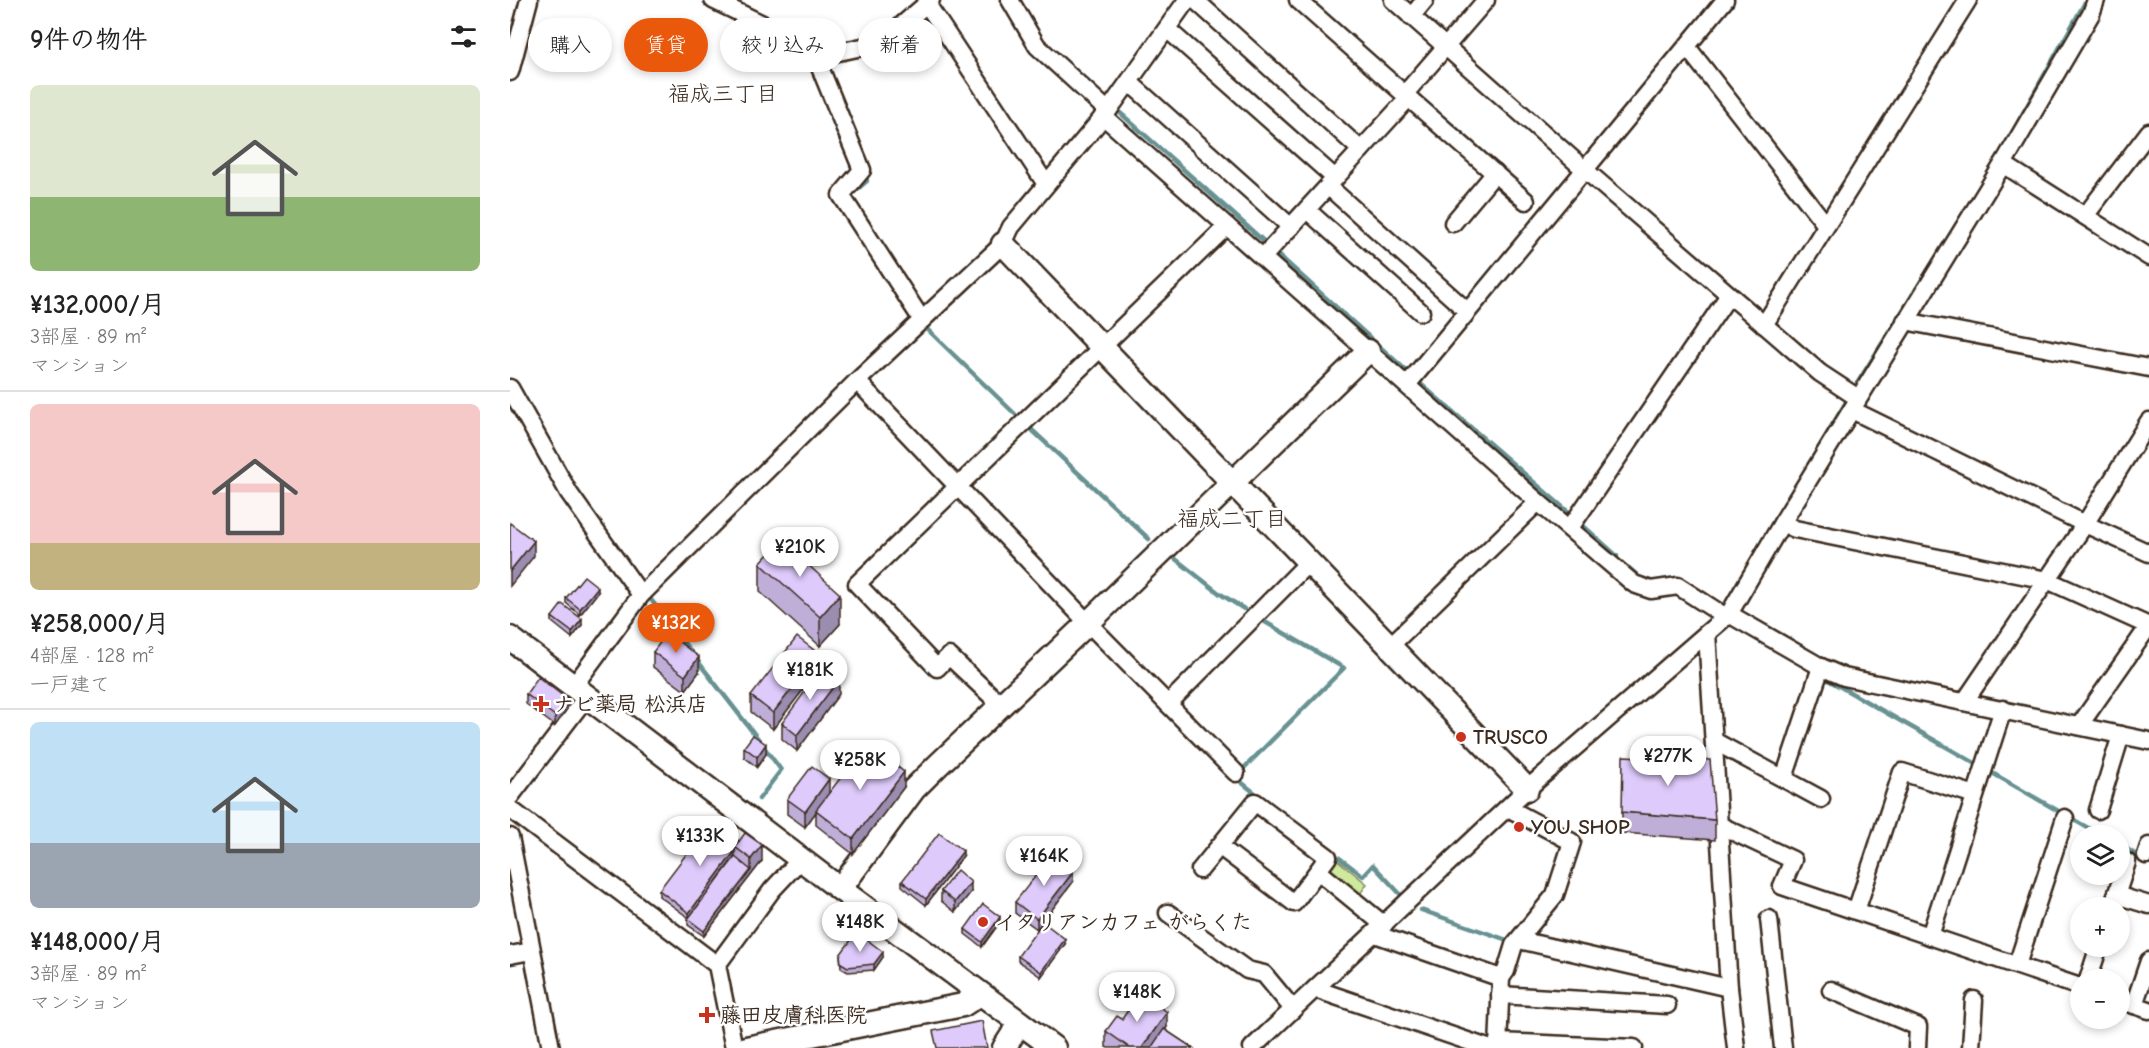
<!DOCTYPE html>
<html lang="ja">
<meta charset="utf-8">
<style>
body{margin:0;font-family:"Comic Neue","Klee One",sans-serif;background:#f6f6f6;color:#222;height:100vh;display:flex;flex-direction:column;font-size:22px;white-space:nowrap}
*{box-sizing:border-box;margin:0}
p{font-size:20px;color:#767676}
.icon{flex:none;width:33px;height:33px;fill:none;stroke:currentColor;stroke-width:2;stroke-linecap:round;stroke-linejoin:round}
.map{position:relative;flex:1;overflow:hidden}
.panel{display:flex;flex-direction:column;background:#fff;width:510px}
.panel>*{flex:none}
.guide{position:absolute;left:18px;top:18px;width:570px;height:54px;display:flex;gap:12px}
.buttons{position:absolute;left:1560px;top:825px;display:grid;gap:12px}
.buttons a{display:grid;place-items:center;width:60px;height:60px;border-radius:50%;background:#fff;box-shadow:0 3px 9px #0003;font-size:30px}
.price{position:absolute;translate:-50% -51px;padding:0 14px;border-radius:21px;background:#fff;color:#222;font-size:20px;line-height:39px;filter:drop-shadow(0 2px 3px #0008)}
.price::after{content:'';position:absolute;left:50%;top:36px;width:18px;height:14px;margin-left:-9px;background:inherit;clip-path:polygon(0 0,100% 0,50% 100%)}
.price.active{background:#ea580c;color:#fff}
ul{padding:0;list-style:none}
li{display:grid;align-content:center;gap:12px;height:318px;padding:0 30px}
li+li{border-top:2px solid #e0e0e0}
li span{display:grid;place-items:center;height:186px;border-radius:9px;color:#555}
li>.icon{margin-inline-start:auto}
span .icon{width:108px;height:108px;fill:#fffc;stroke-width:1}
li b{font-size:26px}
h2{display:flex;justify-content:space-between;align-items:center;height:72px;padding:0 30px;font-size:26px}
.tag{padding:0 21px;border-radius:27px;background:#fff;box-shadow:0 3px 9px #0003;font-size:21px;line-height:54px}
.tag.active{background:#ea580c;color:#fff}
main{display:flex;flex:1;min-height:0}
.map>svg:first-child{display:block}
</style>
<main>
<section class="panel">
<h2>9件の物件<svg class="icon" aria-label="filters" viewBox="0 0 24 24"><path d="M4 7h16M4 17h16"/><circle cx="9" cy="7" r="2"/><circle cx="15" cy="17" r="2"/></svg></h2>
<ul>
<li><span style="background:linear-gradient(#dfe7d0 60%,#8fb573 0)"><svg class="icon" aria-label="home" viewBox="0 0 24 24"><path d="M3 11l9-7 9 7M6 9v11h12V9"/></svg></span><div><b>¥132,000/月</b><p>3部屋 · 89 m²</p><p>マンション</p></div></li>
<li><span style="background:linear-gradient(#f6c9c9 75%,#c2b280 0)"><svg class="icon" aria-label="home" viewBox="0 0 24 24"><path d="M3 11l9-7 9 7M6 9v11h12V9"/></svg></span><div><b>¥258,000/月</b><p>4部屋 · 128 m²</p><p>一戸建て</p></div></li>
<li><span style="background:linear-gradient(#bfe0f5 65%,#9aa5b1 0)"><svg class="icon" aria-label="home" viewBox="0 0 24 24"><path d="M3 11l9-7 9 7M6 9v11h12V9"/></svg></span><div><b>¥148,000/月</b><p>3部屋 · 89 m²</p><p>マンション</p></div></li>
</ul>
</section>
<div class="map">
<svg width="1639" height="1048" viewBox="0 0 1639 1048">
<rect width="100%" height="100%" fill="#fff"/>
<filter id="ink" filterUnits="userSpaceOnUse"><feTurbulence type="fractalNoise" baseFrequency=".0167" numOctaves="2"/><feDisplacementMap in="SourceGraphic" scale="12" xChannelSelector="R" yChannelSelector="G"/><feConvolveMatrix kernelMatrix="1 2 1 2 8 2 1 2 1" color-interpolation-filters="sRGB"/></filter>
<g filter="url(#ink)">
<polygon fill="#cfe99f" stroke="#858a5e" stroke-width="1.5" points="825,858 857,884 848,897 815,871"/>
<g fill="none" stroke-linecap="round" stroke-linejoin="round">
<g stroke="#679192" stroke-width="4.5">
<polyline points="607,110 758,245"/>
<polyline points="1495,145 1574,4"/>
<polyline points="344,192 357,181 355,173"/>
<polyline points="764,251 900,374"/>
<polyline points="417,329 505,414"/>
<polyline points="906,380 1063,516"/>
<polyline points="1343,390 1461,201"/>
<polyline points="522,430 639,539"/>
<polyline points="1069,522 1107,556"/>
<polyline points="663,557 709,593 734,609"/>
<polyline points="1119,568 1127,575"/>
<polyline points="139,597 181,652"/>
<polyline points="1214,606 1339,397"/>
<polyline points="186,659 249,740"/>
<polyline points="1313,677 1470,766"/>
<polyline points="1477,770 1592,836"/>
<polyline points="729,773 834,668 755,622"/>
<polyline points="726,778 750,797"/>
<polyline points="249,799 271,770 254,747"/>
<polyline points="1610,845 1631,858"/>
<polyline points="823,853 853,876 863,865 893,897"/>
<polyline points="911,910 1000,941"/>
</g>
<defs>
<g id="street">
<polyline points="203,0 302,48 352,170 331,195 412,320"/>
<polyline points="500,0 527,46 598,111"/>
<polyline points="685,0 851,150"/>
<path d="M 788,0 C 864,68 940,134 1016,201"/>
<polyline points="883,0 1075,170 1310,373 1348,398"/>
<polyline points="417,4 536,184"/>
<polyline points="901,17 915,0"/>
<polyline points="657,29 825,178"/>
<polyline points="1177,47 1316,225"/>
<polyline points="305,57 371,43 421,0"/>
<polyline points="0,72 19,0"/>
<polyline points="619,82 781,227"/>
<polyline points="593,116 1028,502 1124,584 1141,590 1168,586 1216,617"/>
<polyline points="1493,164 1639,257"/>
<polyline points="819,187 957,311"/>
<polyline points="797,210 911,312"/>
<polyline points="1575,216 1639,132"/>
<polyline points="943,223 985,173"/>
<polyline points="753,257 893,104 899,89 976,0"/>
<polyline points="1395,321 1639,368"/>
<polyline points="1254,325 1458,0"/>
<polyline points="347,381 578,623 726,773"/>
<polyline points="897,385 1215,0"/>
<polyline points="0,388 59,493 131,595"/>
<polyline points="1342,410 1575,524 1639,553"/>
<polyline points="1272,523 1285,529 1537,580 1639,626"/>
<polyline points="1060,528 1219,295"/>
<polyline points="1219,614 1311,667 1334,677 1639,741"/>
<polyline points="1197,633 1219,988 1226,1048"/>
<polyline points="879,647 1028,502"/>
<polyline points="63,687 131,595 347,381 493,244 501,227 598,111 677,0"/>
<polyline points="1455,701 1575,524 1639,421"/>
<polyline points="658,704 799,562"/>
<polyline points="491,705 439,656 427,668 347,584 717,226"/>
<polyline points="1569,726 1639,626"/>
<polyline points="1204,741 1311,799"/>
<polyline points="1274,778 1311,667"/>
<polyline points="0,797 77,696"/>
<polyline points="0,809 207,965 224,1048"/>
<polyline points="1588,810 1611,735"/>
<polyline points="1209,825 1283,860 1272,886 1570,987"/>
<polyline points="0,837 41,1048"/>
<polyline points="1636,855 1639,846"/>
<polyline points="690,870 745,802 818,857 784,903 709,846"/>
<polyline points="808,871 874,925"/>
<polyline points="1606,895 1639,905"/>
<polyline points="1602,908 1617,862"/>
<polyline points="1346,911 1392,772 1465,795"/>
<polyline points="658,913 737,970 754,974 783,1009"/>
<polyline points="1259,919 1273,1048"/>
<polyline points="865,934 991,978 988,1048"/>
<polyline points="1420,936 1493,709"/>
<polyline points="1009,940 1219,988"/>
<polyline points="0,955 21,951"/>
<polyline points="207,965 262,890 291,859"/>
<polyline points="1507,965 1555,818"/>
<polyline points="991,978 996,971 1004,945 1045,895 1062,842 998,808"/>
<polyline points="1578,980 1589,946"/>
<polyline points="805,989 978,1048"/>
<polyline points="1321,990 1408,1027 1407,1048"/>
<polyline points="990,995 1157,1005"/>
<polyline points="1610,1000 1639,1010"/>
<polyline points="1624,1005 1639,961"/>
<polyline points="988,1042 1124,1048"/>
<polyline points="742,1048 1017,789 1219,614 1272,523 1493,164 1581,14 1586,0"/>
<polyline points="1461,1048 1464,1000"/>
</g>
<g id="secondary">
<polyline points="493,244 1017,789"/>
<polyline points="0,638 330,889 544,1048"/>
<polyline points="330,889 404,789 428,765 578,623 858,351"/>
<polyline points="236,1048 453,1005 470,994"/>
<polyline points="494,1048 510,1023"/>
</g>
</defs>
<use href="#street" stroke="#3b2a1e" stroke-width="21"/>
<use href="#secondary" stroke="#3b2a1e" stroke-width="27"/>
<use href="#street" stroke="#fff" stroke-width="16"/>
<use href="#secondary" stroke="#fff" stroke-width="22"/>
</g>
<g fill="#bfaed8" stroke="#3b2a1e" stroke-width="1.5">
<polygon points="250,563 330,624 310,646 250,592"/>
<polygon points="88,592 70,615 56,603 56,598"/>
<polygon points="42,617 72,625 62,638 42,622"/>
<polygon points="143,652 189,672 175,691 143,667"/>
<polygon points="309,669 263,729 241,712 241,696"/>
<polygon points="16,694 57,709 45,726 16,704"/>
<polygon points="329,694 287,751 272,739 272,723"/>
<polygon points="234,747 256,754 247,767 234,757"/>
<polygon points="394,787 343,854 306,825 306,812 295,827 277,814 277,799 319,793"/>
<polygon points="1112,812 1205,820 1205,840 1112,833"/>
<polygon points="229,841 252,861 194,936 178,925 178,919 225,856 179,918 149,896 149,890"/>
<polygon points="453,856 416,905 392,886 392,881"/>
<polygon points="563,882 527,929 505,913 505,902"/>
<polygon points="431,891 461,892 445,912 431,901"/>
<polygon points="490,922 472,947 455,934 455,929"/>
<polygon points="555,944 531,977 508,961 508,956"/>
<polygon points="330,955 373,957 364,970 338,972 331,968"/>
<polygon points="612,1019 657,1027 655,1030 683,1048 598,1048 596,1047 596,1031"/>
</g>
<g fill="#9b8db0" stroke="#3b2a1e" stroke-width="1.5">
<polygon points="24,541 24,556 0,586 0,571"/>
<polygon points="88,587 88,592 70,615 70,609"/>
<polygon points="330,594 330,624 310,646 310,617"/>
<polygon points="72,619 72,625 62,638 62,632"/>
<polygon points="309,654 309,669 263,729 263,713"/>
<polygon points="189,657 189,672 175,691 175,676"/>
<polygon points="329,679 329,694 287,751 287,735"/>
<polygon points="57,699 57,709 45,726 45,716"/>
<polygon points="256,744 256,754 247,767 247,757"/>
<polygon points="394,772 394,787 343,854 343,839"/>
<polygon points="319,779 319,795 306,810 306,812 295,827 295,812"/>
<polygon points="252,845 252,861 194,936 194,931 241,870 241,859"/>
<polygon points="225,851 225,856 179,918 179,913"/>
<polygon points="453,851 453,856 416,905 416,899"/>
<polygon points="563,872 563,882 527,929 527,919"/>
<polygon points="461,882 461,892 445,912 445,902"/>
<polygon points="490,917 490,922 472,947 472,942"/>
<polygon points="555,939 555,944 531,977 531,972"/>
<polygon points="373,952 373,957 364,970 364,964"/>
<polygon points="657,1012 657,1027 643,1048 632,1048"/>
</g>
<g fill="#decafb" stroke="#3b2a1e" stroke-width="1.5">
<polygon points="0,523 24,541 0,571"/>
<polygon points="271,540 330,594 310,617 250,563"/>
<polygon points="74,576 88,587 70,609 56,598"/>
<polygon points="52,604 72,619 62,632 42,617"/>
<polygon points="157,633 189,657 175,676 143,652"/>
<polygon points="287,637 309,654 263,713 241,696"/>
<polygon points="313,667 329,679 287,735 272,723"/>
<polygon points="28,677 57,699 45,716 16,694"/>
<polygon points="243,735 256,744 247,757 234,747"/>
<polygon points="357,743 394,772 343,839 306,810"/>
<polygon points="1113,756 1200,760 1205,820 1112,812"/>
<polygon points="302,766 319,779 295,812 277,799"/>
<polygon points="202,820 229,841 225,847 225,851 179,913 149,890"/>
<polygon points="235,833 252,845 241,859 225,847"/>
<polygon points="429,833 453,851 416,899 392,881"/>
<polygon points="542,855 563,872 527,919 505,902"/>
<polygon points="225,857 241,870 194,931 178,919"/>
<polygon points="447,870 461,882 445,902 431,891"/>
<polygon points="473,904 490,917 472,942 455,929"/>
<polygon points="533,922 555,939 531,972 508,956"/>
<polygon points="347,932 373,952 364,964 338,967 331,963 330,955"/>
<polygon points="630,993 657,1012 632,1048 620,1048 596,1031 607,1016 612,1019"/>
<polygon points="472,1021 477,1048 427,1048 423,1031"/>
<polygon points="654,1029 683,1048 641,1048"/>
</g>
</g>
<g fill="#c8321e" stroke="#fff" stroke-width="2">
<path d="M28 695h6v6h6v6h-6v6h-6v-6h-6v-6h6z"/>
<circle cx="951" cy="737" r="6"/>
<circle cx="1009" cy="827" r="6"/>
<circle cx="473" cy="922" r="6"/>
<path d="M194 1006h6v6h6v6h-6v6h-6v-6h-6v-6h6z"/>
</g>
<g text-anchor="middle" stroke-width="5" stroke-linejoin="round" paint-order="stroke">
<g font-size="21" font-weight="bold" fill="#3b2a1e" stroke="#fff" text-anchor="start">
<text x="43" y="711">ナビ薬局 松浜店</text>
<text x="963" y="744">TRUSCO</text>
<text x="1021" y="834">YOU SHOP</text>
<text x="485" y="929">イタリアンカフェ がらくた</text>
<text x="210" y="1022">藤田皮膚科医院</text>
</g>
<g font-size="22" fill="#3b2a1e" stroke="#fff">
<text x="213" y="101">福成三丁目</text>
<text x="722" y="526">福成二丁目</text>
</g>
</g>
</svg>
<div class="buttons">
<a><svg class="icon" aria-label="layers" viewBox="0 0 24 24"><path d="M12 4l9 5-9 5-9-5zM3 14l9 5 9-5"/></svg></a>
<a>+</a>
<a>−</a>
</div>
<b class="price" style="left:290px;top:578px">¥210K</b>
<b class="price active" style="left:166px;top:654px">¥132K</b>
<b class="price" style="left:300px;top:701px">¥181K</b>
<b class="price" style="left:1158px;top:787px">¥277K</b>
<b class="price" style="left:350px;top:791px">¥258K</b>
<b class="price" style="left:190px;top:867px">¥133K</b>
<b class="price" style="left:534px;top:887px">¥164K</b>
<b class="price" style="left:350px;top:953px">¥148K</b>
<b class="price" style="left:627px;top:1023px">¥148K</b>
<div class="guide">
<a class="tag">購入</a>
<a class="tag active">賃貸</a>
<a class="tag">絞り込み</a>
<a class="tag">新着</a>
</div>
</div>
</main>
